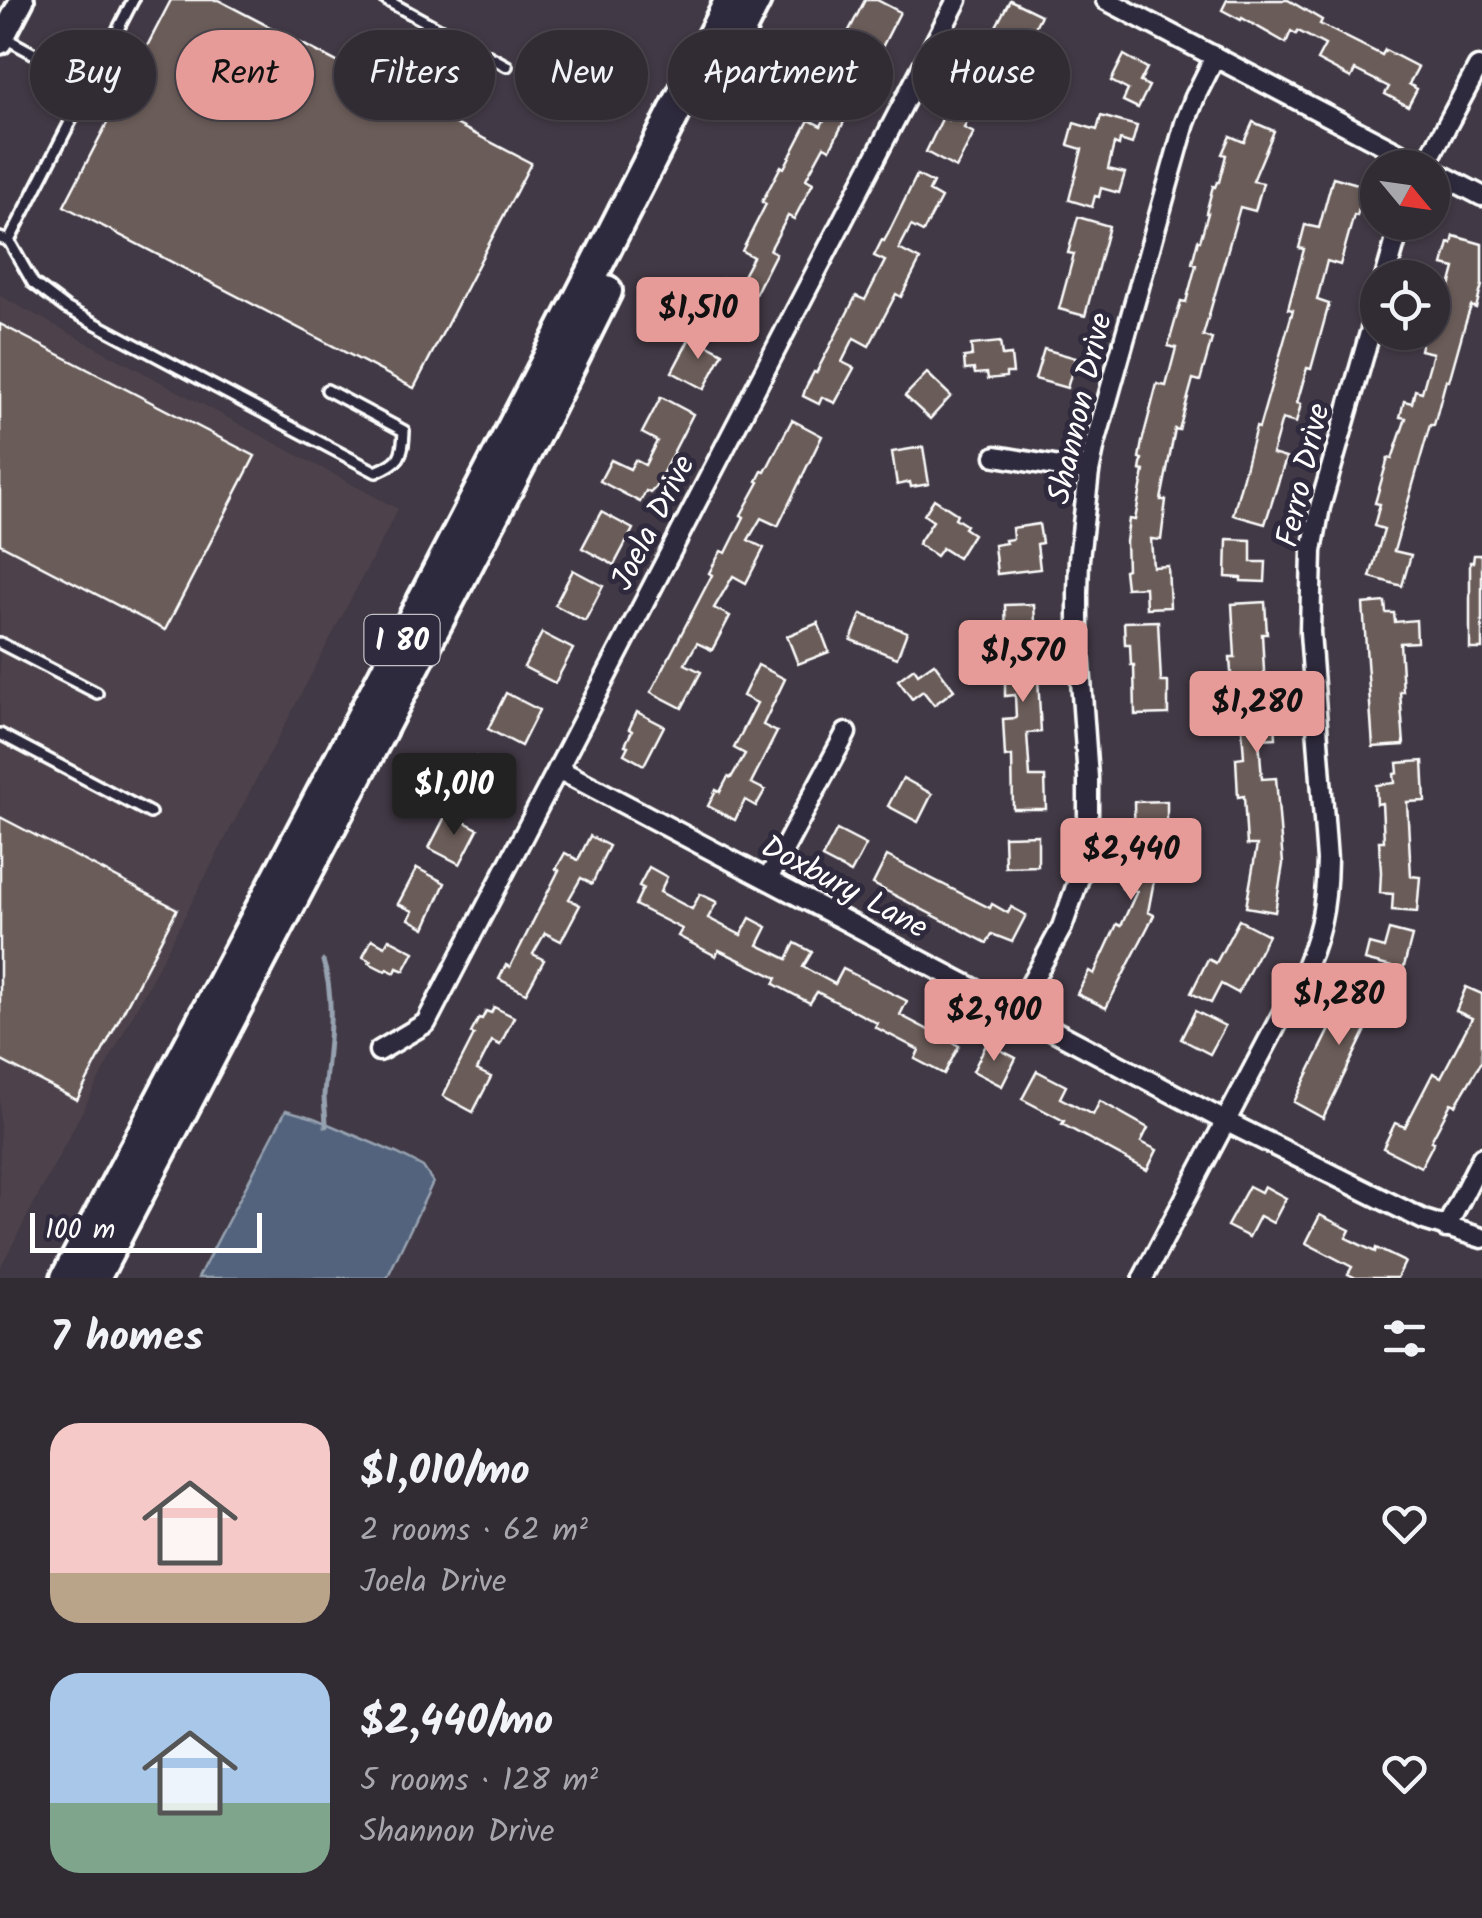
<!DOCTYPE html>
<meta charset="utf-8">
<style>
body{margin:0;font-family:Kalam,sans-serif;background:#3d3740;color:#f1f3f6;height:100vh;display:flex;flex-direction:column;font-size:38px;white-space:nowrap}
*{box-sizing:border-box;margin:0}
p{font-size:32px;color:#a8a7ac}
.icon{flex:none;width:55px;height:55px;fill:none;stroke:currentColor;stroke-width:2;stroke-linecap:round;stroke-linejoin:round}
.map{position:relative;height:1278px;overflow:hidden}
.details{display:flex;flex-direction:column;background:#312b34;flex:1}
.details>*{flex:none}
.hud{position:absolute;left:30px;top:30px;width:1422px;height:90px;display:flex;gap:20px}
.needle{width:65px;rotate:119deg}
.tools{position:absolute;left:1360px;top:150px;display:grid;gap:20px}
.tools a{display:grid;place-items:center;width:90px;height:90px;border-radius:50%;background:#312b34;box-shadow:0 2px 8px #0004,0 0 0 2px #4c474f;font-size:50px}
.scale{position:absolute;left:30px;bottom:25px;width:232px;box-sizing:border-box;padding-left:10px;border:5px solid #fff;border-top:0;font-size:28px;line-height:35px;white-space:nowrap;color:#fff;-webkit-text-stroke:8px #2f2a3d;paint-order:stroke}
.price{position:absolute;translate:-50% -85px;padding:0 22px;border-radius:10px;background:#e69b98;color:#111;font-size:32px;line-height:65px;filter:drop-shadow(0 2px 5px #0008)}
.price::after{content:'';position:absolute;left:50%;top:60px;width:30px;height:22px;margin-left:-15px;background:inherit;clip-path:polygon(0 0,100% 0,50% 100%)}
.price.selected{background:#222;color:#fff}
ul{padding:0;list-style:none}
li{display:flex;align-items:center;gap:30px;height:250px;padding:0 50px}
li span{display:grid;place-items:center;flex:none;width:280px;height:200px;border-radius:30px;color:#555}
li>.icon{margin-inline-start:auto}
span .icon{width:120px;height:120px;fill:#fffc;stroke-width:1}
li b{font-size:42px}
h2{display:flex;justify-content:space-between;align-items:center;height:120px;padding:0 50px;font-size:42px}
.pill{padding:0 35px;border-radius:45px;background:#312b34;box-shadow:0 2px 8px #0004,0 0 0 2px #4c474f;font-size:35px;line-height:90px}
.pill.selected{background:#e69b98;color:#111}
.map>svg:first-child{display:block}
</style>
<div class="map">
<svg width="1482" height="1278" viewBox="0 0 1482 1278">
<rect width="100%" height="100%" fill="#413945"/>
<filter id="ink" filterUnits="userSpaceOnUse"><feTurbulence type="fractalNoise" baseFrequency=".01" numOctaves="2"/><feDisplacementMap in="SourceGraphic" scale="20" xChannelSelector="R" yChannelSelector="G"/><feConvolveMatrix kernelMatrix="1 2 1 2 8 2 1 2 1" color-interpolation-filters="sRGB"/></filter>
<g filter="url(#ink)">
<polygon fill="#4d434b" points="0,296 398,509 0,1268"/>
<polygon fill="#52647d" stroke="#97a2b1" stroke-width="2.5" points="286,1110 314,1118 398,1154 423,1167 433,1182 387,1278 198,1278"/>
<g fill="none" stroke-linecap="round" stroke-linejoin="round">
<path stroke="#97a2b1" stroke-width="5" d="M 323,961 C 337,1003 327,1051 324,1095 C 324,1105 326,1115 326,1126"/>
</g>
<g fill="#6a5b58" stroke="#fff" stroke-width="2.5">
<polygon points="171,0 218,0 531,163 414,388 64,206"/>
<polygon points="865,0 877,0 900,12 830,149 824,146 806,179 813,183 794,219 788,216 770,250 776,253 736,332 704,316 723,279 737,287 753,257 742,251 766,204 762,202 781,166 784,168 809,120 821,126 836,97 819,88"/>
<polygon points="1010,0 1041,15 1023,50 992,34"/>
<polygon points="1227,0 1288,0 1322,20 1320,24 1382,55 1385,50 1418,67 1409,84 1417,89 1408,106 1385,94 1389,87 1355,70 1351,78 1317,60 1325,45 1298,31 1296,34 1291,31 1286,43 1242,18 1241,20 1222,10"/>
<polygon points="1124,55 1147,68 1140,82 1149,86 1138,108 1123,101 1128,90 1111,81"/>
<polygon points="980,57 1012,73 993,110 977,102 964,128 974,133 956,168 926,152 943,117 948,120"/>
<polygon points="1101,116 1137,126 1132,144 1120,140 1119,146 1114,144 1108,169 1125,173 1119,193 1101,188 1099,197 1095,196 1092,207 1069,200 1082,149 1068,145 1074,123 1097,130"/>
<polygon points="1253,122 1274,131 1253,181 1263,183 1255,211 1240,207 1203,336 1212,339 1200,381 1193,379 1179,430 1175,429 1161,500 1166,500 1161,540 1151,539 1153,567 1168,566 1170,607 1146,608 1145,587 1126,588 1124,570 1127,569 1126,542 1129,519 1135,520 1144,471 1140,470 1142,459 1139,458 1142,442 1157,384 1166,386 1176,348 1168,346 1181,301 1186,302 1196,265 1192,263 1198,240 1200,241 1208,213 1206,213 1213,186 1215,187 1217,182 1219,182 1226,155 1222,154 1230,136 1244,142"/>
<polygon points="917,175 933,183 929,191 941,198 923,232 911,226 899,249 920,260 901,297 896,294 869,346 854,338 842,362 854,368 835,403 822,397 819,404 803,396 806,387 814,372 816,373 856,296 865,300 885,261 874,256 882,240 884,241 888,234"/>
<polygon points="1333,177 1365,186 1357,216 1354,215 1340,265 1327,261 1317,300 1329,304 1311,369 1307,368 1297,403 1301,404 1296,423 1282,419 1272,454 1286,458 1265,524 1233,515 1256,427 1259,428 1293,310 1288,309 1304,249 1299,248 1305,225 1319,228"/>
<polygon points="1078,217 1109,226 1085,316 1059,309 1074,254 1068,253"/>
<polygon points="1454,236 1482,244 1482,285 1476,308 1471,306 1465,324 1449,381 1446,380 1434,425 1430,425 1394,551 1411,555 1402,586 1370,577 1384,529 1374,526 1380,504 1375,503 1388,458 1392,459 1406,418 1400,417 1404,401 1412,403 1415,390 1422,392 1433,353 1420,350 1424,332 1432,332 1432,302 1445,305 1455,268 1443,265 1449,243 1452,244"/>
<polygon points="0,324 255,456 165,630 0,544"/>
<polygon points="691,336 723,353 704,389 672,372"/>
<polygon points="1000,342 1002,356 1011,355 1013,373 1006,373 1006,377 988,379 987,373 975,374 974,369 965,370 964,357 972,356 971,345"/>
<polygon points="1044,349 1076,358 1067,388 1035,379"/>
<polygon points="927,373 951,396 930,419 905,396"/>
<polygon points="661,397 693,414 655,488 650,493 646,491 640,502 600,481 611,460 630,469 635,460 645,465 657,441 642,433"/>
<polygon points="792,420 822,436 778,526 761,518 748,540 764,548 746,583 733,576 714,608 730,616 712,650 697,643 685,664 701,672 682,708 651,692 712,575 709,573 721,551 726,553 744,517 741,515 759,482 757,481 762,471 765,472"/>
<polygon points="923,447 929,484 911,487 910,482 897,485 892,452"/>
<polygon points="934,499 957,514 955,518 966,525 964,528 973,534 958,558 942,548 936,556 918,544 933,521 924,515"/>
<polygon points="601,512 633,529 614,565 582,548"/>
<polygon points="1039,524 1042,543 1037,544 1040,569 997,574 994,545 1006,543 1005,540 1013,539 1012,528"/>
<polygon points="1227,539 1251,540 1251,562 1266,562 1265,582 1241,581 1241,578 1226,577"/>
<polygon points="1474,555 1482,555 1482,649 1470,649 1470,562 1473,562"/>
<polygon points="573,570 603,586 585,621 555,605"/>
<polygon points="1265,602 1267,634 1262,634 1266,707 1274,707 1276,738 1259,739 1262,779 1276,778 1283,864 1275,912 1246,907 1257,845 1247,845 1244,796 1238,797 1236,758 1244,757 1239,688 1232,689 1230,657 1235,657 1232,604"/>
<polygon points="1385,602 1386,613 1394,613 1395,622 1416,620 1417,642 1400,643 1403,692 1400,692 1404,745 1373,747 1363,604"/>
<polygon points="1034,604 1041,732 1027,733 1030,777 1045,777 1046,809 1013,809 1012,756 1005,757 1003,719 1016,718 1015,695 1005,696 1005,664 1007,664 1005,605"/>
<polygon points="861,614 907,632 897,658 851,640"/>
<polygon points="1158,621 1161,682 1168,682 1168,714 1135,715 1134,665 1131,665 1130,644 1125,644 1124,622"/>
<polygon points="818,623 829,652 798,664 787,636"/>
<polygon points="542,633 573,649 555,683 524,667"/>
<polygon points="934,663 954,690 934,705 923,691 912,699 898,680 914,668 918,674"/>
<polygon points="758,665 785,679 763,725 777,732 751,783 765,790 756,806 745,800 735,820 708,806 716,790 720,792 728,777 731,778 745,754 734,748 757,703 743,696"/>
<polygon points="506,693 539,710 521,746 488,729"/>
<polygon points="637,712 664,726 644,765 624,754 628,746 625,745 632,731 629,729"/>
<polygon points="476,757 507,773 489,807 458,791"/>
<polygon points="1423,761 1425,801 1407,802 1411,876 1420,877 1417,912 1392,910 1393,894 1380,893 1381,872 1379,841 1384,841 1382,803 1377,804 1376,785 1395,783 1394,774 1398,773 1397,763"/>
<polygon points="903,778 932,794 918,822 888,806"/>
<polygon points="1167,801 1167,833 1163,833 1148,912 1154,915 1106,1008 1077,994 1089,971 1094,974 1117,924 1121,926 1137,891 1122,888 1130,848 1135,849 1134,802"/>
<polygon points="447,813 478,829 460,864 429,848"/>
<polygon points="0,817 177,909 77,1100 0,1060"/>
<polygon points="837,830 866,845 851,873 822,858"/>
<polygon points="1038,835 1038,866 1005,867 1004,836"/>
<polygon points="590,836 609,846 601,862 602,863 592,884 581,878 569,899 580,905 561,941 545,933 533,954 544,960 526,993 499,979 506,965 510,967 559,870 556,869 565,853 578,860"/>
<polygon points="887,856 990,908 992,904 1008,913 1011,907 1026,915 1012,942 992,934 987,943 873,884"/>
<polygon points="649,867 667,877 660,892 692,909 700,894 717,902 708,918 741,935 750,918 767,927 758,945 787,959 795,943 812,952 803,967 835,984 843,969 907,1001 900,1015 959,1046 944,1074 915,1059 919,1050 875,1027 877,1023 817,992 810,1003 774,984 777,978 719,950 716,956 678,936 682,929 635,905 643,888 639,886"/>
<polygon points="417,868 445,883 425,928 409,919 413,911 398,904"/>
<polygon points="1239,920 1268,935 1238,993 1221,984 1211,1003 1191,993 1208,959 1216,963"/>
<polygon points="1389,930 1412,936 1403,970 1365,960 1369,944 1384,948"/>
<polygon points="372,939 385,946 389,939 414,952 404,971 397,968 395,973 387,969 385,971 369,963 371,961 363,957"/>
<polygon points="1366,979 1386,989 1323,1118 1294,1102 1351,987 1360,992"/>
<polygon points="1466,987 1482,994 1482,1061 1456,1105 1451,1103 1431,1141 1434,1142 1421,1167 1383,1148 1395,1123 1405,1127 1433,1073 1441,1077 1472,1018 1456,1011"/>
<polygon points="494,1007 514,1017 500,1045 492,1041 477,1070 491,1077 473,1112 443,1096 474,1035 471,1033 479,1018 482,1019 486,1011 491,1013"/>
<polygon points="1195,1011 1225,1026 1210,1054 1181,1039"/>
<polygon points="987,1043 1016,1058 1002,1086 973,1071"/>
<polygon points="1037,1071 1066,1086 1060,1098 1093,1115 1100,1101 1148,1128 1141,1142 1157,1150 1147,1170 1062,1124 1064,1121 1022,1099"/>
<polygon points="1249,1186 1261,1192 1264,1186 1286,1198 1273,1223 1260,1216 1249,1237 1227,1226"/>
<polygon points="1320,1215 1350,1230 1346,1238 1375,1252 1376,1248 1405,1262 1397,1278 1356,1278 1348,1274 1352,1267 1306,1243"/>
</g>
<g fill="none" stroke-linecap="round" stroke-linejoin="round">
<defs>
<g id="lane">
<polyline points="386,0 507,66"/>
<polyline points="5,38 90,84"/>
<polyline points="0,238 9,241 133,0"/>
<path d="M 9,241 L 33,283 L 66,308 L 376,472 C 400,462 403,457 404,431 L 327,390"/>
<polyline points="0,643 97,693"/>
<polyline points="0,734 150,813"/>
</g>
<g id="street">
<polyline points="1106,0 1428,168"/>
<polyline points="1424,168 1478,67"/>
<polyline points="1432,170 1482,196"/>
<polyline points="1385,278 1401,222"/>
<polyline points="996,456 1089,472"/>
<polyline points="558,769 1225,1121 1424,1220 1482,1238"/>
<polyline points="768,879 846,733"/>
<polyline points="1016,1011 1062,927 1078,881 1084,855 1088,823 1088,778 1078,638 1078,592 1079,559 1089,472 1095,444 1185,123 1195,97 1215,57"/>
<polyline points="379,1051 426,1023 957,0"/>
<polyline points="1446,1228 1482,1157"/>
<path d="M 1143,1278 L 1299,982 C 1320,938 1326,909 1327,860 L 1310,632 L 1312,551 L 1320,507 L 1378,305"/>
</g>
<polyline id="secondary" points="0,42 22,0"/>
<g id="highway">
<polyline points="723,63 755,0"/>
<path d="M 67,1278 C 291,853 516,429 731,0"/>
<polyline points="94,1278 534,436 606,291"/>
</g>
</defs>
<use href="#lane" stroke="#fff" stroke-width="16"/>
<use href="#street" stroke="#fff" stroke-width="25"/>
<use href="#secondary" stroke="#fff" stroke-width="30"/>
<use href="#highway" stroke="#fff" stroke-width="38"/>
<use href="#lane" stroke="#2f2a3d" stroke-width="9"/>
<use href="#street" stroke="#2f2a3d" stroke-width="18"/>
<use href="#secondary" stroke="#2f2a3d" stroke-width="22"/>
<use href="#highway" stroke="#2f2a3d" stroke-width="30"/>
</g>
</g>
<g text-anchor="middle" stroke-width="10" stroke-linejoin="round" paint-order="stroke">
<rect fill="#2f2a3d" stroke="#c1bfc5" stroke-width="2.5" x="364.5" y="615" width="75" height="50" rx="8"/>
<g font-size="30" font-weight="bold" fill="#fff">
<text x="402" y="650">I 80</text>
</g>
<g font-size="32" fill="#fff" stroke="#2f2a3d">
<text transform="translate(1079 408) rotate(-77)" y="11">Shannon Drive</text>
<text transform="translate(1302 475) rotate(-77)" y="11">Ferro Drive</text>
<text transform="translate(652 522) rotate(-63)" y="11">Joela Drive</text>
<text transform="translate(845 886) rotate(28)" y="11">Doxbury Lane</text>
</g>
</g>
</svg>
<div class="tools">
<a><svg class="needle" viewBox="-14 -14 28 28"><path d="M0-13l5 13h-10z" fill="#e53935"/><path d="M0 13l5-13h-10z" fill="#a8a7ac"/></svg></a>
<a><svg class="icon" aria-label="locate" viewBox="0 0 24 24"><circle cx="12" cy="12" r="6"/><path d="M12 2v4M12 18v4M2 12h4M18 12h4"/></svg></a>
</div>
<div class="scale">100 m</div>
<b class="price" style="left:698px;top:362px">$1,510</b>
<b class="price" style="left:1023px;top:705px">$1,570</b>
<b class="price" style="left:1257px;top:756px">$1,280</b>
<b class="price selected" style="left:454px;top:838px">$1,010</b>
<b class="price" style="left:1131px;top:903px">$2,440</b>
<b class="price" style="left:1339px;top:1048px">$1,280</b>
<b class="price" style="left:994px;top:1064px">$2,900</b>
<div class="hud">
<a class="pill">Buy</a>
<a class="pill selected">Rent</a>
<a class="pill">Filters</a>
<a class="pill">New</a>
<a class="pill">Apartment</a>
<a class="pill">House</a>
</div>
</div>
<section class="details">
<h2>7 homes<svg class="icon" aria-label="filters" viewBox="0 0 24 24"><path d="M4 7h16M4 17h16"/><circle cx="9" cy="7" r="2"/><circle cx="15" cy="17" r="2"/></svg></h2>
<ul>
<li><span style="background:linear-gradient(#f6c9c9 75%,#b9a48a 0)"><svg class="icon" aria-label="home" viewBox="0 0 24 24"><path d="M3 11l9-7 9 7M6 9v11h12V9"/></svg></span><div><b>$1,010/mo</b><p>2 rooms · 62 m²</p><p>Joela Drive</p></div><svg class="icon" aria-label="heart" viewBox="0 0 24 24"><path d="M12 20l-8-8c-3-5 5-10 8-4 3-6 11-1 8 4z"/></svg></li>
<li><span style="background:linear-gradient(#a9c7e8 65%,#7fa58c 0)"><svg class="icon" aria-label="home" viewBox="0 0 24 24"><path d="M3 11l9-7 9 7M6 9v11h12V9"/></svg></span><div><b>$2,440/mo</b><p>5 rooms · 128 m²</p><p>Shannon Drive</p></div><svg class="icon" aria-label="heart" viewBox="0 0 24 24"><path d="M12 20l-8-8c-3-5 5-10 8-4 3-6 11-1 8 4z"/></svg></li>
</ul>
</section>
